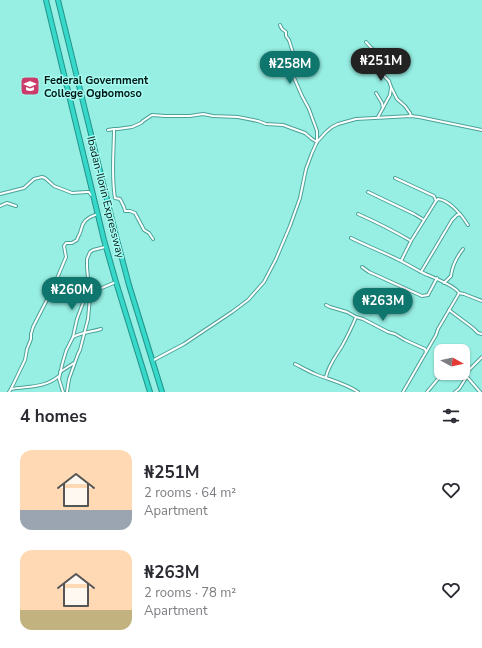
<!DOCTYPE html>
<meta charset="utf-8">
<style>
body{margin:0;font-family:"Nunito Sans",sans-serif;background:#f7f7f7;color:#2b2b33;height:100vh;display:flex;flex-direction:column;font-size:15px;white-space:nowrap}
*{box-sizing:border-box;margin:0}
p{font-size:13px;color:#7c7c81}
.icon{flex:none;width:22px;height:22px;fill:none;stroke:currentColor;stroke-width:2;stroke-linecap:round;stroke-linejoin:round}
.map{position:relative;height:392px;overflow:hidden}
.drawer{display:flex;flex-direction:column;background:#fff;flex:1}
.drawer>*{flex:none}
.needle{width:26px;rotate:98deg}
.fabs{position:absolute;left:434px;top:344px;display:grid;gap:8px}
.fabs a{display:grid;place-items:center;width:36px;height:36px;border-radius:8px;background:#fff;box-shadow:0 1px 3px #0004;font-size:20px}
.price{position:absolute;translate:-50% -34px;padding:0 9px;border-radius:14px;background:#0f766e;color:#fff;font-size:13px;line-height:26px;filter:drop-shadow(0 1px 2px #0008)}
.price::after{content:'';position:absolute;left:50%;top:24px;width:12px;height:9px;margin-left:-6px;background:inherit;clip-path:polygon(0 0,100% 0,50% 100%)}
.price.current{background:#222;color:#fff}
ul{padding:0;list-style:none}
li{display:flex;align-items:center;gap:12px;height:100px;padding:0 20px}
li span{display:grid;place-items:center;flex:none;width:112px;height:80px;border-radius:12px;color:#555}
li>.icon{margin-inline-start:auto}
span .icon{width:48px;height:48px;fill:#fffc;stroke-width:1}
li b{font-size:17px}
h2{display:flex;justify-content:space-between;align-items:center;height:48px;padding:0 20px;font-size:17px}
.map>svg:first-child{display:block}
</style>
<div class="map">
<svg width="482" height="392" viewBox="0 0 482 392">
<rect width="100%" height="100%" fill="#97efe4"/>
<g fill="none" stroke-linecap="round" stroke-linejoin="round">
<defs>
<g id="street">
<polyline points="280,25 282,29 286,32 286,36 289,40 294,56 295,61 292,73 302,96 309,109 317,131 317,142"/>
<polyline points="366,42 375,52 377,63 385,77 389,81 391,87 397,99 405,106 410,113 411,116"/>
<polyline points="376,93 382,103 383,108"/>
<polyline points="378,117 390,95 391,88"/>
<path d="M 114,129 C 114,151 111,175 115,198 L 120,199 L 124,207 L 125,211 L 130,211 L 135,213 L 144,230 L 149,233 L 153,239"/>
<polyline points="108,130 114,129 118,129 132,127 141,123 143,121 152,115 165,116 190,116 203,114 213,116 238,117 258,121 266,124 283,125 305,133 312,139 317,142"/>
<polyline points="395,178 434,196 436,201 411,241 401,261"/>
<polyline points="368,192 414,214 424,220"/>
<polyline points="0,194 24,188 34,179 42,177 45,178 54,186 72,193 87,192 89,192 91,195 92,195"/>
<path d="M 436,201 L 438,199 C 449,200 462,215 468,225"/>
<polyline points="0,206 7,203 16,206"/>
<path d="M 358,214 C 376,222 394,231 411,241"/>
<path d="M 351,238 C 367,246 383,252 399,260 C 407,264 414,268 421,272 C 429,276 455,285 459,293 L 464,294 L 482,301"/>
<polyline points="362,267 369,272 422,296 428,295 437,278"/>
<polyline points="421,272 452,220 457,215 460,214"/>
<path d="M 444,283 L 451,276 C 452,266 456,258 463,249"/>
<polyline points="326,305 330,307 347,312 356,317 363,319 388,332 395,334 405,340 425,349 426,352"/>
<polyline points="449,310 473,328 478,333 482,334"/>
<path d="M 73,337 C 82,332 91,332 101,329"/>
<polyline points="152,361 184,344 232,312 248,300 264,282 276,259 290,226 300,198 306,169 312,153 317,142 326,132 332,127 338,124 356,119 411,116 419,117 482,130"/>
<path d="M 295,364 C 301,367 308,371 315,374 C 330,380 345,383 358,392"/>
<polyline points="60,372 74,363"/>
<path d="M 326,377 C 328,366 336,356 342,346 C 347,337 352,327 356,317"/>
<polyline points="466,378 468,378 480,392"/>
<path d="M 11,389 C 29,386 45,388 59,376"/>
<path d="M 9,392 L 11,389 L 25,360 L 27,349 L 31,339 L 31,334 L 33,327 L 53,288 L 66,257 L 64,246 L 66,243 L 72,243 L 77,240 L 78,237 C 81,233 81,228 83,224 C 86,218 92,216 98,214"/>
<polyline points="63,392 59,379 62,365 66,351 73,337 77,319 89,287 87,268 87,259 90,252 93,250 105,247"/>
<polyline points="67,392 69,379 78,354 80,350 88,319 90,297 93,293 97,290 116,282"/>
<polyline points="403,392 436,335 438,329 458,295 459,293"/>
<polyline points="427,392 443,373"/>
<polyline points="455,392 459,389 466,378 469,370 482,357"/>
</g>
<g id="highway">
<polyline points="46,0 104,240 116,282 150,392"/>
<polyline points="58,0 116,236 129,285 162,392"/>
</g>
</defs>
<use href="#street" stroke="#4aa299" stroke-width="4"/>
<use href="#highway" stroke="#23948a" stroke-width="6"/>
<use href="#street" stroke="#fff" stroke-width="2"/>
<use href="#highway" stroke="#36d8c9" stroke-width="4"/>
</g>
<defs>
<symbol id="university-square" viewBox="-11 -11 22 22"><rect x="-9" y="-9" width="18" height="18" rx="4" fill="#ca3c69" stroke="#a5fcf1"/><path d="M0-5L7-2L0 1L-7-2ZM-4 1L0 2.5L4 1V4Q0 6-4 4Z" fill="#fff"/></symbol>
</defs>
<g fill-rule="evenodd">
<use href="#university-square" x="19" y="75" width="22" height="22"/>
</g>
<g text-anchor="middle" stroke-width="3" stroke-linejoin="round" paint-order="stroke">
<g font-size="11" font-weight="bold" fill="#001614" stroke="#a5fcf1" text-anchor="start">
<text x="44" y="84">Federal Government<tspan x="44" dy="13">College Ogbomoso</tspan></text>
</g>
<g font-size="11" fill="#001614" stroke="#a5fcf1">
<text transform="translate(106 197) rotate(76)" y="4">Ibadan-Ilorin Expressway</text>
</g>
</g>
</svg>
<div class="fabs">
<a><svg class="needle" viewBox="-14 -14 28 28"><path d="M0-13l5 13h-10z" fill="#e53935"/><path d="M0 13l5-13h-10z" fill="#7c7c81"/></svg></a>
</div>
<b class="price current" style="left:381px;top:82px">₦251M</b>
<b class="price" style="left:290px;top:85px">₦258M</b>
<b class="price" style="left:72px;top:311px">₦260M</b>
<b class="price" style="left:383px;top:322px">₦263M</b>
</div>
<section class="drawer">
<h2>4 homes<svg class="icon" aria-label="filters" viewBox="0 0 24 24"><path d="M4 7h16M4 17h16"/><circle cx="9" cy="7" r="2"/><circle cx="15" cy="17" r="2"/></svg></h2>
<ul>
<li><span style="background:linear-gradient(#ffd9b3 75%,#9aa5b1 0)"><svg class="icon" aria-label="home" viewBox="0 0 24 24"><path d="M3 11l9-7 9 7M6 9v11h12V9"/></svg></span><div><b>₦251M</b><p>2 rooms · 64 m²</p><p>Apartment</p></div><svg class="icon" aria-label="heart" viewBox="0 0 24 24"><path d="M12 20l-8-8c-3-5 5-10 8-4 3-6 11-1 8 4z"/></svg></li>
<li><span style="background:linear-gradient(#ffd9b3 75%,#c2b280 0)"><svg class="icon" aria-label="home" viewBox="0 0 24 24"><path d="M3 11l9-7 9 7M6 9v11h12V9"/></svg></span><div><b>₦263M</b><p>2 rooms · 78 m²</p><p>Apartment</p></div><svg class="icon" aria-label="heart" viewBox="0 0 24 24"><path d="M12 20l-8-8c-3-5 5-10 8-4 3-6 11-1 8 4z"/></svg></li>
</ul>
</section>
